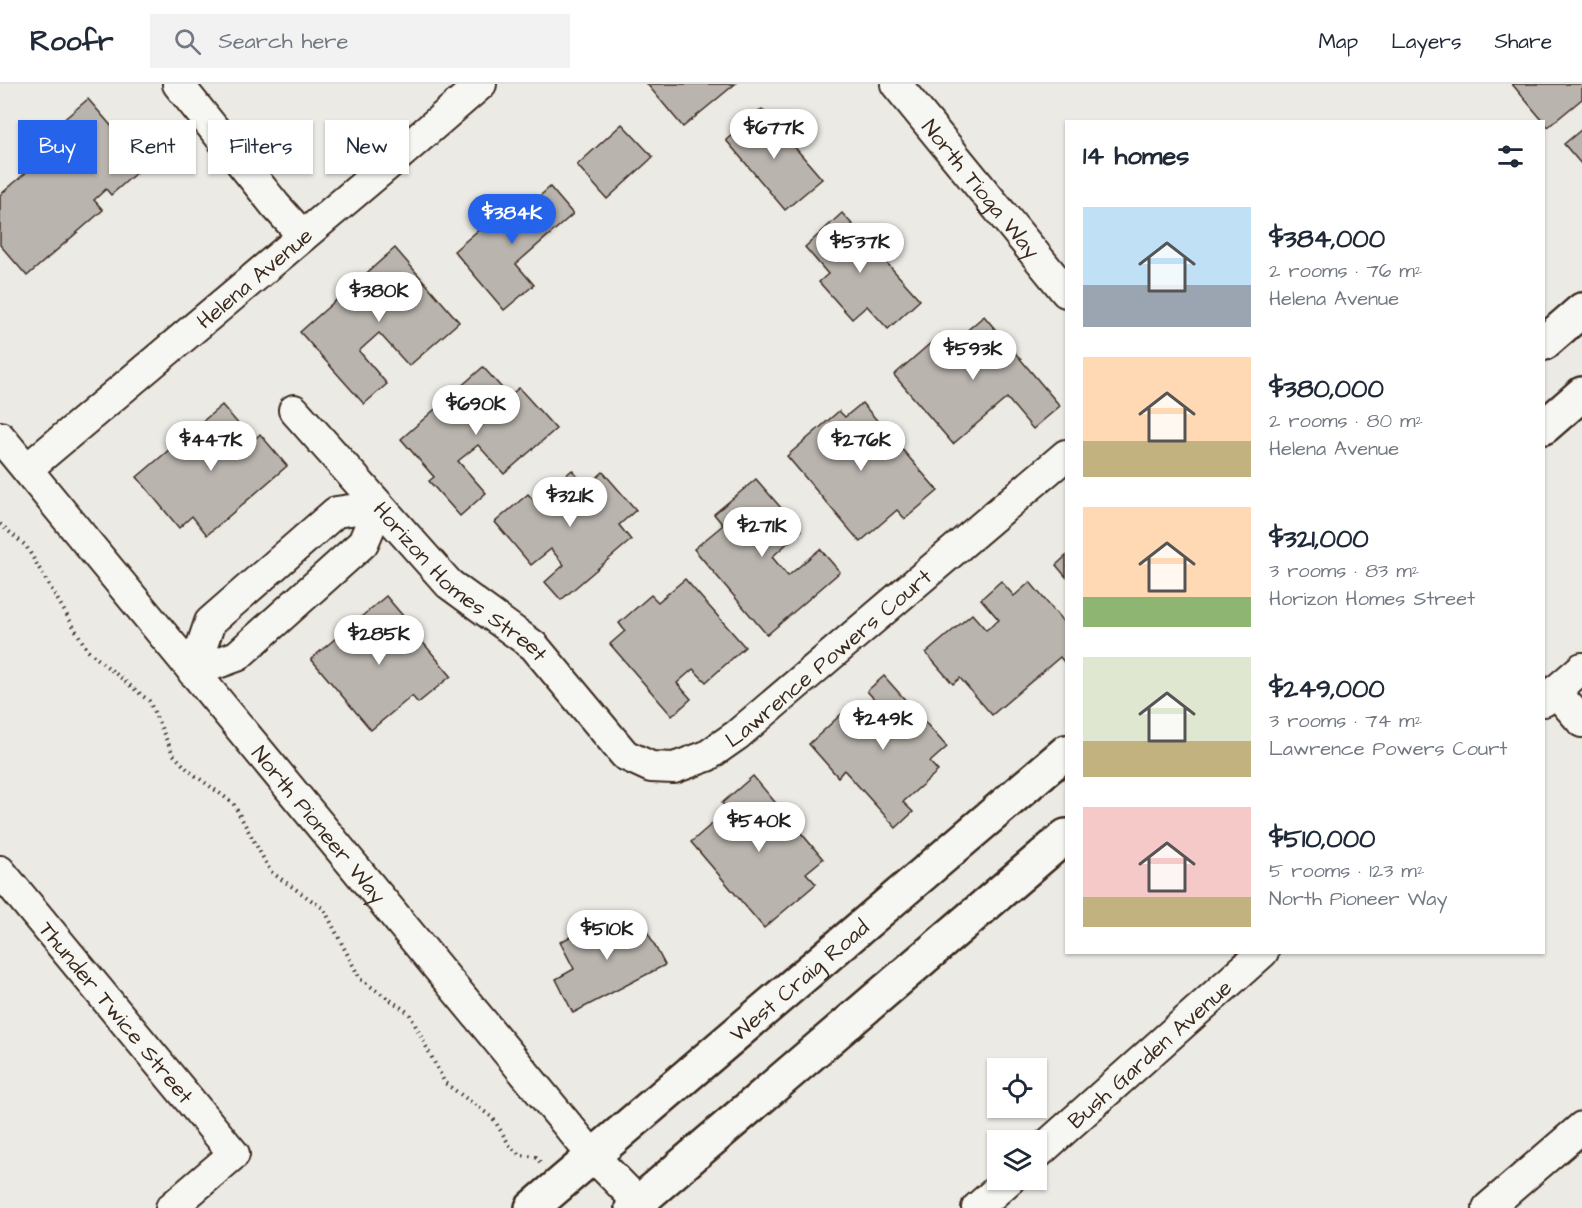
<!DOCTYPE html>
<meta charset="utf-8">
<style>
body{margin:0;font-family:"Architects Daughter",sans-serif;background:#f2f2f3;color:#1f2937;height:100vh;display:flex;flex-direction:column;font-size:22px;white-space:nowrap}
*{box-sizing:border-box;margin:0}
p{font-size:20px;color:#747a83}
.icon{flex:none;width:33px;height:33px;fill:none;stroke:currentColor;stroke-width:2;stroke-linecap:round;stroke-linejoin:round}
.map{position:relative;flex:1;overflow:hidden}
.drawer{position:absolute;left:1065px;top:36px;width:480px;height:834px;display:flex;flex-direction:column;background:#fff;border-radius:0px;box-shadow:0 2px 4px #0004}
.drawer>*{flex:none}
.banner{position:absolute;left:18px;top:36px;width:570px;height:54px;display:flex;gap:12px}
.buttons{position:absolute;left:987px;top:974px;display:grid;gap:12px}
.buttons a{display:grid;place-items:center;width:60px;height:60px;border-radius:0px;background:#fff;box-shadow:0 2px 4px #0004;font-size:30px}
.price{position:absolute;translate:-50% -51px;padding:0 14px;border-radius:21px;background:#fff;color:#222;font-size:20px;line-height:39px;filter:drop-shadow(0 2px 3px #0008)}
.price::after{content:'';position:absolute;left:50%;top:36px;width:18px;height:14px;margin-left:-9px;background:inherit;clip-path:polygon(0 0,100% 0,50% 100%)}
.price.selected{background:#2563eb;color:#fff}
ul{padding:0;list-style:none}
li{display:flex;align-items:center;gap:18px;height:150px;padding:0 18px}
li span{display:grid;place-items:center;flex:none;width:168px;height:120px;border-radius:0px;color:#555}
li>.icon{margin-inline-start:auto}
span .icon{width:72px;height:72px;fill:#fffc;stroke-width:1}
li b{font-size:26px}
h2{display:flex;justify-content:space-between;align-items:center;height:72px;padding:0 18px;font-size:26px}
.chip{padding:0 21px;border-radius:0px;background:#fff;box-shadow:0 2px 4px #0004;font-size:21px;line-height:54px}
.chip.selected{background:#2563eb;color:#fff}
header{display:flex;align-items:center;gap:36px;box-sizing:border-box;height:84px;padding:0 30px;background:#fff;border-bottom:2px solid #e0e1e3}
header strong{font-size:28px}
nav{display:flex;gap:33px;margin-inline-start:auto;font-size:21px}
.search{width:420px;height:54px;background:#f2f2f3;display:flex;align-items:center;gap:15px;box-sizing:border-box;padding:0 21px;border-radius:0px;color:#747a83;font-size:22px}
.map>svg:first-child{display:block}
</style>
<header>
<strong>Roofr</strong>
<div class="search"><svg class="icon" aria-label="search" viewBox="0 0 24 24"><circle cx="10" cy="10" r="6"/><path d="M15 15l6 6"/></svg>Search here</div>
<nav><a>Map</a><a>Layers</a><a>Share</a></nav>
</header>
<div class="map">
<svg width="1582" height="1124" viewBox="0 0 1582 1124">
<rect width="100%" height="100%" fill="#ebeae5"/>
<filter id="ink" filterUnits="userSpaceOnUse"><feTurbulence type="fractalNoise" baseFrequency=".0167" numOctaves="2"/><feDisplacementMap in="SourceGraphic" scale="12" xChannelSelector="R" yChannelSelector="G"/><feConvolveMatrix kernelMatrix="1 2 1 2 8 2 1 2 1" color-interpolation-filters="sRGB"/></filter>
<g filter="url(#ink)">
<g fill="#bab4ae" stroke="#3b2a1e" stroke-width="1.5">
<polygon points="647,0 735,0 683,43"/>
<polygon points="1512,0 1582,0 1582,15 1548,43"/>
<polygon points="88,15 145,81 111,111 106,105 94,116 103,126 27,192 0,161 0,111 51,67 62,80 76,69 54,44"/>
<polygon points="762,25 822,95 785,126 726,56"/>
<polygon points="622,40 653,73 607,115 577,81"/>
<polygon points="1582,45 1582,81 1564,60"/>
<polygon points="550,103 573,130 516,180 534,201 504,226 454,167 517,113 526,124"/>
<polygon points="842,129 920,216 888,245 867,222 852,235 819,198 828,190 805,163"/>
<polygon points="395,164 459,238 409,282 379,249 359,267 387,300 364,320 300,248"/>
<polygon points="984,232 1060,322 1033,345 1007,314 953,360 894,291 941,250 950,261"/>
<polygon points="483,283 509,312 519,304 556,345 504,390 478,361 458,377 486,409 460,432 429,397 434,393 401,355"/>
<polygon points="862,319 938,407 905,435 897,426 860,458 787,372 839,327 845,333"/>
<polygon points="222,321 253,357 260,350 287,382 207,451 192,432 179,444 137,393"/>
<polygon points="572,386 586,403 603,388 636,426 619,441 631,456 561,516 545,498 564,481 551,465 531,481 495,438 528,410 535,418"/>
<polygon points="756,395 801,447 772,473 788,492 820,465 840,488 767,551 694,465 723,441 714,430"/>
<polygon points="1066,472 1066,493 1056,481"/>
<polygon points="685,495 745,563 706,598 693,585 677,599 691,615 672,632 610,560 625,547 619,539 651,511 658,518"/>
<polygon points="1001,497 1014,512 1030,498 1066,541 1066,576 1064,578 1060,573 992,631 960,594 953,600 926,569 972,530 986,546 999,536 981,515"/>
<polygon points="386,512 403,532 383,549 396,565 415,549 451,592 418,619 412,612 371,646 311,575"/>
<polygon points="884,592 947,663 930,678 938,687 903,718 913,728 896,744 844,686 838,693 809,660 849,623 865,641 883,625 867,607"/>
<polygon points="753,692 823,775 806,789 816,800 764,844 691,758 728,726 722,719"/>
<polygon points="639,832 665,881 573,929 556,895 574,885 560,858 602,836 608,848"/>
</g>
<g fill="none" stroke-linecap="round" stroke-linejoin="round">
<defs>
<g id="minor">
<polyline points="178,0 275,121 303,152"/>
<path id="s1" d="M 896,0 L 1066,208"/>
<path id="s2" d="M 294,326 L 449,500 L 534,562 L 625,671 L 651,683 L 674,684 L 707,672 L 737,651 L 1066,371"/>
<path id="s3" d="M 0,353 L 593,1072 L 644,1124"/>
<path id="s4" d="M 27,385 L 390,79 L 481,0"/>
<polygon points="379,422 363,459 237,572 193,588 210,538 336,428"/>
<polyline points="1555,607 1582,638"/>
<polyline points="1544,617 1582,584"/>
<path id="s5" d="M 0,787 L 234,1070 L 171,1124"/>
<path id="s6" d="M 1036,1071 L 1263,868"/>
<polyline points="977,1124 1010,1095"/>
<polyline points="1488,1124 1582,1043"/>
</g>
<g id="major">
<polyline points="1544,259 1582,226"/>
<polyline points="1544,343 1582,310"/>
<path id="s7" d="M 532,1124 L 1066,668"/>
<polyline points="632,1124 1066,752"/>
</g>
</defs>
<use href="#minor" stroke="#3b2a1e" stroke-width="34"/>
<use href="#major" stroke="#3b2a1e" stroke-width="38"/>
<polyline stroke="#3b2a1e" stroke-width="4" stroke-dasharray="1.5 4.5" stroke-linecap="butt" points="0,440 26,462 88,567 149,617 173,670 189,687 233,719 271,788 324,825 360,895 409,929 445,999 493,1034 510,1062 520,1071 536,1073 540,1078"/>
<use href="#minor" stroke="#f6f6f2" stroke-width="30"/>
<use href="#major" stroke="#f6f6f2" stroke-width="33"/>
</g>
</g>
<g text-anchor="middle" stroke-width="4.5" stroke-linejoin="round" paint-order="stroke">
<g font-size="22" fill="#3b2a1e" stroke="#f6f6f2">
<text dy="8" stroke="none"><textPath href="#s1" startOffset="135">North Tioga Way</textPath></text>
<text dy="8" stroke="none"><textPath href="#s4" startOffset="297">Helena Avenue</textPath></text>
<text dy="8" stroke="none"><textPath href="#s2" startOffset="240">Horizon Homes Street</textPath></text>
<text dy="8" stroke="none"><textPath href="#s2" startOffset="723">Lawrence Powers Court</textPath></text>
<text dy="8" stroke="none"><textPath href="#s3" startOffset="502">North Pioneer Way</textPath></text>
<text dy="8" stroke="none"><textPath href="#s7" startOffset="351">West Craig Road</textPath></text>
<text dy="8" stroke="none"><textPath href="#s5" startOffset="183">Thunder Twice Street</textPath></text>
<text dy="8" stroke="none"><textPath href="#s6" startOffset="152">Bush Garden Avenue</textPath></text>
</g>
</g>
</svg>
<div class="buttons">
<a><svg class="icon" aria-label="locate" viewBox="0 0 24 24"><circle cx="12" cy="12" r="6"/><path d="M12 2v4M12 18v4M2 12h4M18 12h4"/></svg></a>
<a><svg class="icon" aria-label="layers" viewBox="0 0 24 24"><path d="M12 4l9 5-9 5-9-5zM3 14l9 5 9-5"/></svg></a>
</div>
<b class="price" style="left:774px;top:76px">$677K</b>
<b class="price selected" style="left:512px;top:161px">$384K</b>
<b class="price" style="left:860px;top:190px">$537K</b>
<b class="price" style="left:379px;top:239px">$380K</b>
<b class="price" style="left:973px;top:297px">$593K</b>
<b class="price" style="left:476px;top:352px">$690K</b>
<b class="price" style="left:211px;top:388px">$447K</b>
<b class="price" style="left:861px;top:388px">$276K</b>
<b class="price" style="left:570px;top:444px">$321K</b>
<b class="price" style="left:762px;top:474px">$271K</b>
<b class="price" style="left:379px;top:582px">$285K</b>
<b class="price" style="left:883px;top:667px">$249K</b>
<b class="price" style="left:759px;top:769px">$540K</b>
<b class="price" style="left:607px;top:877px">$510K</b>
<div class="banner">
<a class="chip selected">Buy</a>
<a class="chip">Rent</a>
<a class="chip">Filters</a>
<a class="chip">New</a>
</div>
<section class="drawer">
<h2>14 homes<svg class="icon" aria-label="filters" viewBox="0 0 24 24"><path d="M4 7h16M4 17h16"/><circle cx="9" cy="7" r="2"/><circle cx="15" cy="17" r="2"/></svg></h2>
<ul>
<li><span style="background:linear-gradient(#bfe0f5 65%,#9aa5b1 0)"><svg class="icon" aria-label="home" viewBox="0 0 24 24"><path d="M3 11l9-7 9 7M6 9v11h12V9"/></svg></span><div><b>$384,000</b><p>2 rooms · 76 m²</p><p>Helena Avenue</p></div></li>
<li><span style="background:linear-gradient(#ffd9b3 70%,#c2b280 0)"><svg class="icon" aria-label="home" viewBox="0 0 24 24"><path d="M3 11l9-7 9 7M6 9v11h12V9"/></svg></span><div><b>$380,000</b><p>2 rooms · 80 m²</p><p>Helena Avenue</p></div></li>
<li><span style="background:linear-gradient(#ffd9b3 75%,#8fb573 0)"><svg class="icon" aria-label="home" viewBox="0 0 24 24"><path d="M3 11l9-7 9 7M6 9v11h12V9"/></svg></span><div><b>$321,000</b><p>3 rooms · 83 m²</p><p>Horizon Homes Street</p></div></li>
<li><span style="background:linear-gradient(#dfe7d0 70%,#c2b280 0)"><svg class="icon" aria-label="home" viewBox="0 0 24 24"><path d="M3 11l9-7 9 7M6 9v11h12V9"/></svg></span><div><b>$249,000</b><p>3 rooms · 74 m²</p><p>Lawrence Powers Court</p></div></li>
<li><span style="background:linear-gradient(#f6c9c9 75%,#c2b280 0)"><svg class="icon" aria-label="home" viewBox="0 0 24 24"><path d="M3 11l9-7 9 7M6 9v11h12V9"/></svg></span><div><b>$510,000</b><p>5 rooms · 123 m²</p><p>North Pioneer Way</p></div></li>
</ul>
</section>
</div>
